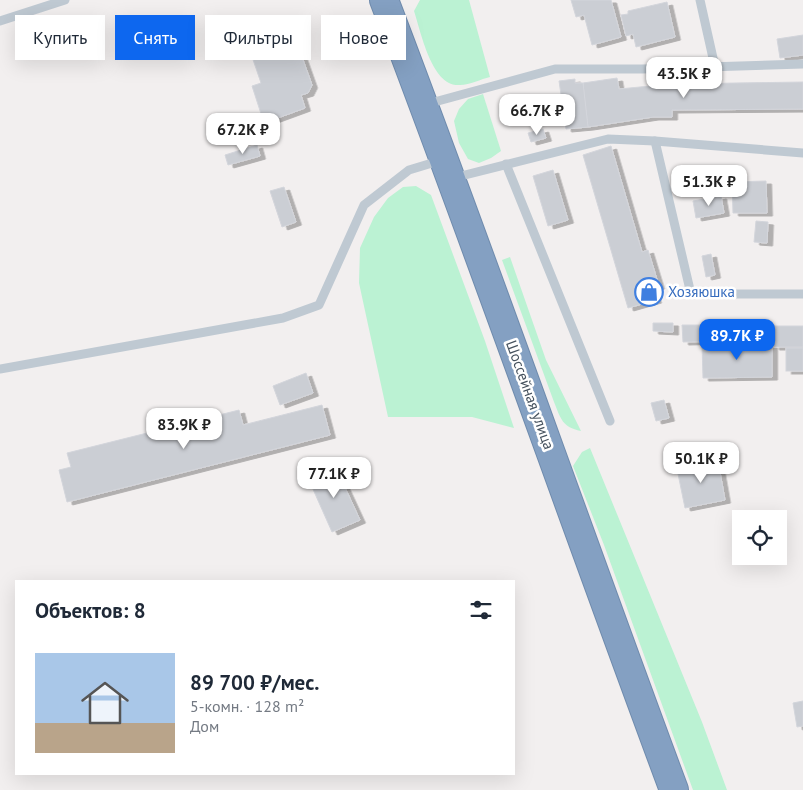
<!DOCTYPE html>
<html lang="ru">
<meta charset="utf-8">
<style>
body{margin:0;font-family:"PT Sans",sans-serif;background:#f2f2f3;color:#1f2937;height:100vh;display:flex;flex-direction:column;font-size:19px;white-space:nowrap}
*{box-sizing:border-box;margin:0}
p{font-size:16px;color:#747a83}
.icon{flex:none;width:28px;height:28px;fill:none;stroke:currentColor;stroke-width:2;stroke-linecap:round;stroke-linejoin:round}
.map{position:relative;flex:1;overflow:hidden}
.sheet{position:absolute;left:15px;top:580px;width:500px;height:195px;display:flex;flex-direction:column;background:#fff;border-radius:0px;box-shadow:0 5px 20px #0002}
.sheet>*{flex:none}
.banner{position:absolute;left:15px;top:15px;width:500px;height:45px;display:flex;gap:10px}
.controls{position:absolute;left:732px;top:510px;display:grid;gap:10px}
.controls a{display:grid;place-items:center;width:55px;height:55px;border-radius:0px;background:#fff;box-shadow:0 5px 20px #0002;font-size:25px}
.price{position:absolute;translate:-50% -42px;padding:0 11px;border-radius:10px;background:#fff;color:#222;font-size:16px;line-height:32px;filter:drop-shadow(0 1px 2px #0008)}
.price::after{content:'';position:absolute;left:50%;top:30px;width:15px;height:11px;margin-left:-8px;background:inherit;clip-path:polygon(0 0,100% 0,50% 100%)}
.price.active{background:#0d67ef;color:#fff}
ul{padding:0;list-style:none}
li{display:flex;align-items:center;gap:15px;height:125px;padding:0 20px}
li span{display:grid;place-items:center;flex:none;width:140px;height:100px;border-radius:0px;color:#555}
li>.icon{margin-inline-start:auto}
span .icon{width:60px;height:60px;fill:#fffc;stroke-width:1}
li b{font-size:21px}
h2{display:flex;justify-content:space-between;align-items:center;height:60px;padding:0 20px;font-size:21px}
.pill{padding:0 18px;border-radius:0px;background:#fff;box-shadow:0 5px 20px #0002;font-size:18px;line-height:45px}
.pill.active{background:#0d67ef;color:#fff}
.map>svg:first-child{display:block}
</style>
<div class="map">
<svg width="803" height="790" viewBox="0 0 803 790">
<defs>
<filter id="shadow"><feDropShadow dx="5.5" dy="3" stdDeviation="0" flood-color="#0004"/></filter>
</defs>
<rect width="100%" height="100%" fill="#f2efef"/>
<g fill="#bbf2d3">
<path d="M 420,0 L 469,0 L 490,77 C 481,79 470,85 460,85 C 432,88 421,32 414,11 Z"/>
<polygon points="483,94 501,151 491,158 479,163 468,159 459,143 454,121 459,109 468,99"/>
<polygon points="416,186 431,195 485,341 514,428 472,417 388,417 359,283 360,248 374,217 388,198 403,187"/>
<path d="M 510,257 L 546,360 L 581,431 C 562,427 561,419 554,402 L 502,260 Z"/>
<polygon points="590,448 702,722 727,790 693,790 604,545 573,466 582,452"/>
</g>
<g fill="#cbced4" stroke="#d3d5db" filter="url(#shadow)">
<polygon points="571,0 611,0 621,37 592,45 584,15 576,17"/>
<polygon points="667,2 675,37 636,47 633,34 626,36 621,15 628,14 628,11"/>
<polygon points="292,29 312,85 308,93 301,95 305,108 264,123 252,86 261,83 248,45"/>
<polygon points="803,35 803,55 780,58 777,39"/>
<polygon points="617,78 619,89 671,84 803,82 803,109 672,110 672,117 653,117 588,127 583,83"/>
<polygon points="575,79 575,83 583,83 588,127 566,129 559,81"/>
<polygon points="543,129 546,138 531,142 528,133"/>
<polygon points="257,145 260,156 228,165 225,155"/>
<polygon points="611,146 642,252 648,250 659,286 652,287 656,300 628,308 583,155"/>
<polygon points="553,170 568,220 548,226 533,176"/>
<polygon points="766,181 767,213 733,213 732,182"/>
<polygon points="284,187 296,222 282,227 270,191"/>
<polygon points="721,196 724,213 696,218 693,201"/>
<polygon points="756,221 768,222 767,243 754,242"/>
<polygon points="711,254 715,275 706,277 702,256"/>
<polygon points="653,323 673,323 673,332 653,331"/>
<polygon points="682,325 727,325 727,341 683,342"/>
<polygon points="773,326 803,326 803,347 774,347"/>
<polygon points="772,345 772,377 703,378 702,346"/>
<rect x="786" y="348" width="17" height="23"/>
<polygon points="306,373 313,393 280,405 273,386"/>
<polygon points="664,400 669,418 656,421 651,403"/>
<polygon points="322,405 330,435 67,502 59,470 71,467 67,453 239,410 243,425"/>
<polygon points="718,461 725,500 685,508 677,469"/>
<polygon points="335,466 360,520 332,532 308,478"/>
<polygon points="803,701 803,726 797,727 793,703"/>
</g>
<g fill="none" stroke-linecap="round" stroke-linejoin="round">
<defs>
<path id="highway" d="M 384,0 C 484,262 576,527 674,790"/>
</defs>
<use href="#highway" stroke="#6f8bad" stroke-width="30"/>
<g stroke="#bfc9d2" stroke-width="9">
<polyline points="700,0 715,67"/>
<polyline points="0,21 65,0"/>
<polyline points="427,104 555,69 642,69 803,64"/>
<polyline points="655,141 691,294 803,294"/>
<polyline points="506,164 610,421"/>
<polyline points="453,178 608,139 655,141 803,153"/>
<polyline points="0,369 283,318 319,305 364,205 409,170 442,160"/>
</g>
<use href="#highway" stroke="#84a0c2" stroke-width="28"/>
</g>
<defs>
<symbol id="shop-ring" viewBox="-11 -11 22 22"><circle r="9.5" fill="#fff" stroke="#3f7fe0" stroke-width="1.5"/><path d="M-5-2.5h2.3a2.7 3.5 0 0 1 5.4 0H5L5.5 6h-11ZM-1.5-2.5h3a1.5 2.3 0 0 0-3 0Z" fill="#3f7fe0"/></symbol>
</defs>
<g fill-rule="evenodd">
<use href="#shop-ring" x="633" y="276" width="32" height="32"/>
</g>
<g text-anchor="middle" stroke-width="5" stroke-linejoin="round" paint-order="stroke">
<g font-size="15" fill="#366cbe" stroke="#fff" text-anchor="start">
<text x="668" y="297">Хозяюшка</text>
</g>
<g font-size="15" fill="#46525e" stroke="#fff">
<text transform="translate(530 395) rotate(70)" y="5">Шоссейная улица</text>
</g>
</g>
</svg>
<div class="controls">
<a><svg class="icon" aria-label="locate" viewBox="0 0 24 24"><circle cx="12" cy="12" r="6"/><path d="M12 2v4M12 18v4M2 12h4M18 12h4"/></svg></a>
</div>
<b class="price" style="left:684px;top:99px">43.5K ₽</b>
<b class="price" style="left:537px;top:136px">66.7K ₽</b>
<b class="price" style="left:243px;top:155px">67.2K ₽</b>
<b class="price" style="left:709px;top:207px">51.3K ₽</b>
<b class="price active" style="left:737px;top:361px">89.7K ₽</b>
<b class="price" style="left:184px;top:450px">83.9K ₽</b>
<b class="price" style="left:701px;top:484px">50.1K ₽</b>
<b class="price" style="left:334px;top:499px">77.1K ₽</b>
<div class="banner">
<a class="pill">Купить</a>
<a class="pill active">Снять</a>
<a class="pill">Фильтры</a>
<a class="pill">Новое</a>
</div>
<section class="sheet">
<h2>Объектов: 8<svg class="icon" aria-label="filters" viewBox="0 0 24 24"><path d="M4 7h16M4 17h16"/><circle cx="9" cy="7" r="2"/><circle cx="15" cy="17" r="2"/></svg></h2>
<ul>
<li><span style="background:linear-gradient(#a9c7e8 70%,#b9a48a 0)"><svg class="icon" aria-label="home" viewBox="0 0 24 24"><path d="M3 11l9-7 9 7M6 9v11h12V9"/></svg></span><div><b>89 700 ₽/мес.</b><p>5-комн. · 128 m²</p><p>Дом</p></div></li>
</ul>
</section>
</div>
